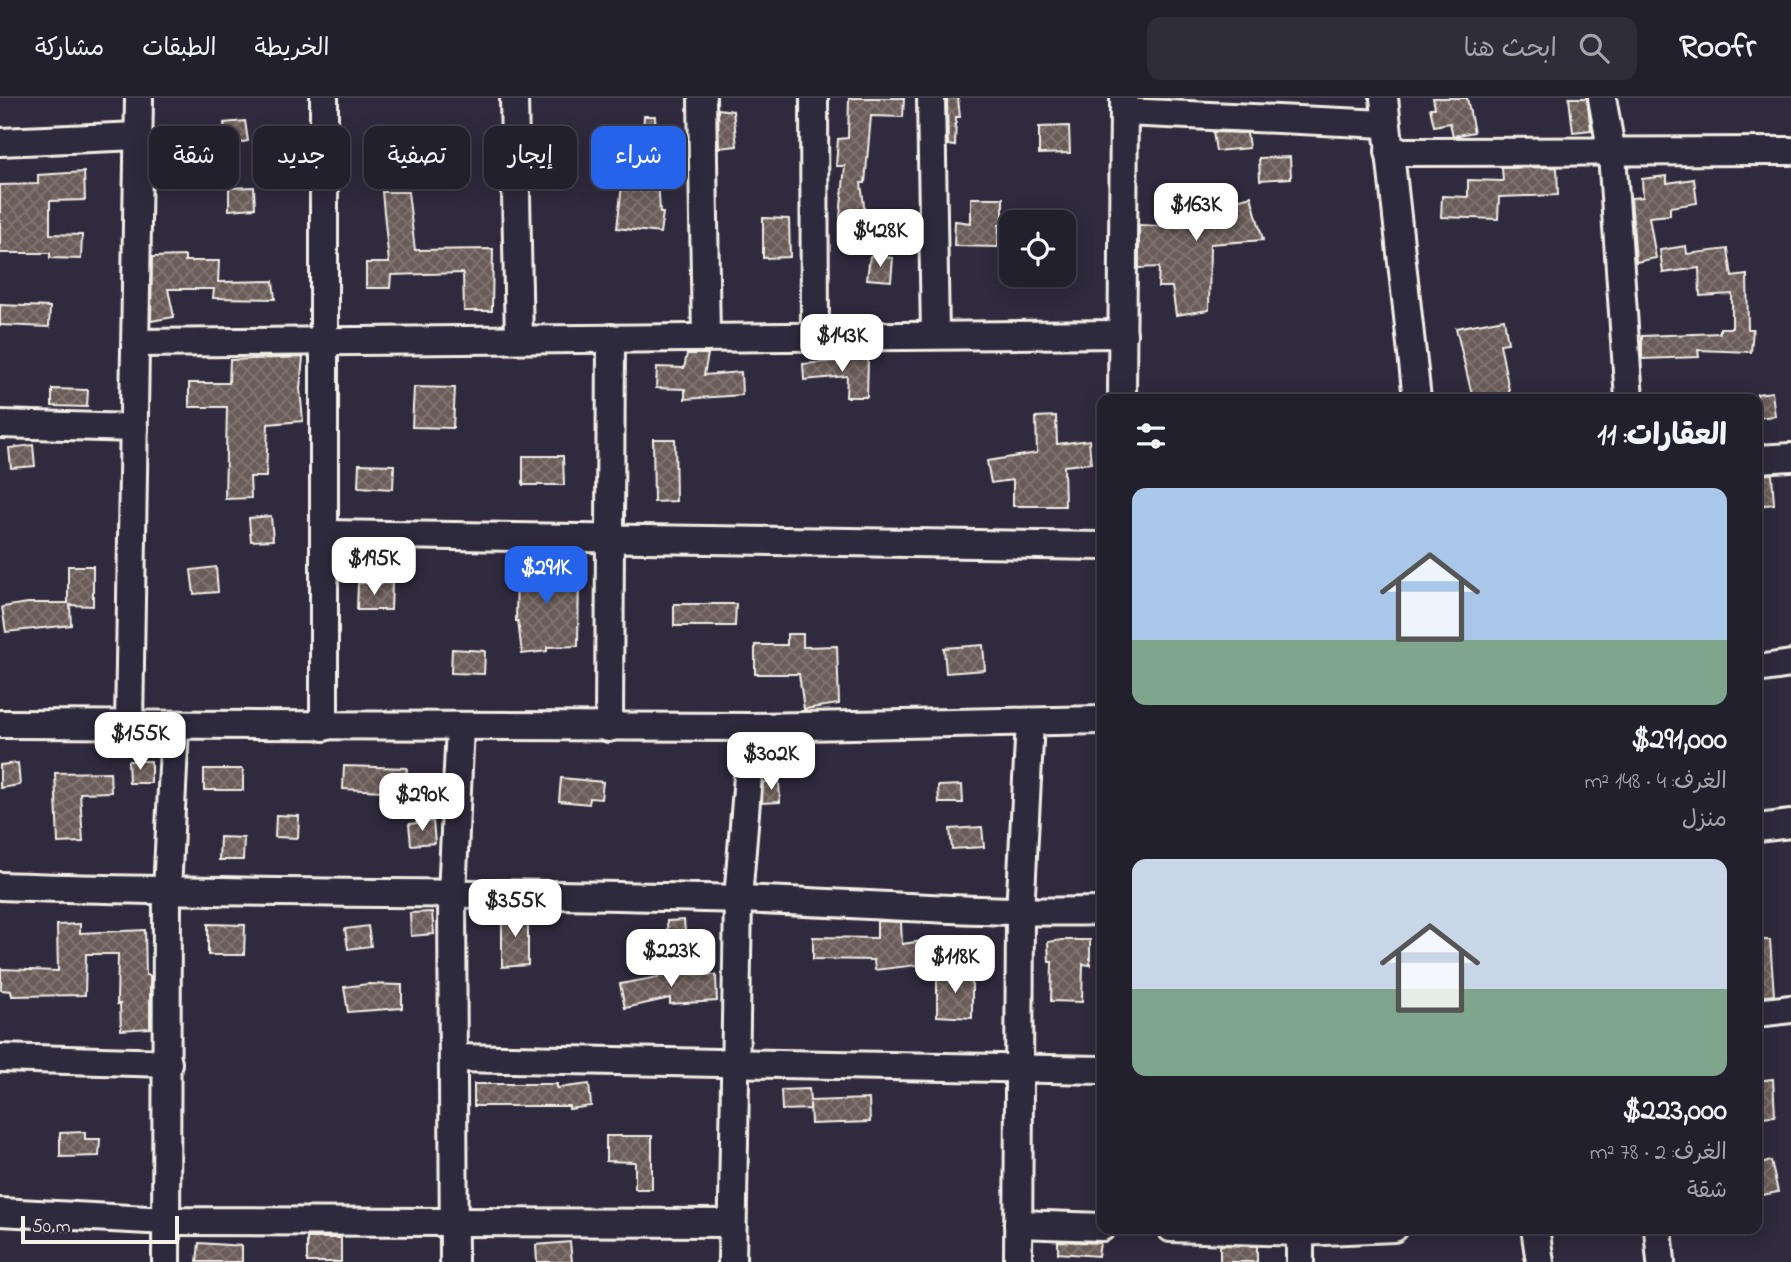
<!DOCTYPE html>
<html lang="ar">
<meta charset="utf-8">
<style>
body{margin:0;font-family:"Indie Flower","Playpen Sans Arabic",sans-serif;background:#2f2d3a;color:#f1f3f6;direction:rtl;height:100vh;display:flex;flex-direction:column;font-size:26px;white-space:nowrap}
*{box-sizing:border-box;margin:0}
p{font-size:23px;color:#a3a3aa}
.icon{flex:none;width:38px;height:38px;fill:none;stroke:currentColor;stroke-width:2;stroke-linecap:round;stroke-linejoin:round}
.map{position:relative;flex:1;overflow:hidden;direction:ltr}
.panel{position:absolute;left:1097px;top:296px;width:665px;height:840px;display:flex;flex-direction:column;background:#23202e;border-radius:14px;box-shadow:0 4px 18px #0003,0 0 0 2px #403e4a;direction:rtl}
.panel>*{flex:none}
.guide{position:absolute;left:21px;top:28px;width:665px;height:63px;direction:rtl;display:flex;gap:14px}
.tools{position:absolute;left:999px;top:112px;display:grid;gap:14px}
.tools a{display:grid;place-items:center;width:77px;height:77px;border-radius:14px;background:#23202e;box-shadow:0 4px 18px #0003,0 0 0 2px #403e4a;font-size:35px}
.scale{position:absolute;left:21px;bottom:18px;width:158px;box-sizing:border-box;padding-left:7px;border:4px solid #f4f1e8;border-top:0;font-size:19px;line-height:24px;white-space:nowrap;color:#f4f1e8;-webkit-text-stroke:5px #2f2a3d;paint-order:stroke}
.price{position:absolute;translate:-50% -60px;padding:0 16px;border-radius:14px;background:#fff;color:#222;font-size:23px;line-height:46px;filter:drop-shadow(0 2px 4px #0008)}
.price::after{content:'';position:absolute;left:50%;top:42px;width:21px;height:16px;margin-left:-10px;background:inherit;clip-path:polygon(0 0,100% 0,50% 100%)}
.price.on{background:#2563eb;color:#fff}
ul{padding:0;list-style:none}
li{display:grid;align-content:center;gap:14px;height:371px;padding:0 35px}
li span{display:grid;place-items:center;height:217px;border-radius:14px;color:#555}
li>.icon{margin-inline-start:auto}
span .icon{width:126px;height:126px;fill:#fffc;stroke-width:1}
li b{font-size:30px}
h2{display:flex;justify-content:space-between;align-items:center;height:84px;padding:0 35px;font-size:30px}
.pill{padding:0 24px;border-radius:14px;background:#23202e;box-shadow:0 4px 18px #0003,0 0 0 2px #403e4a;font-size:24px;line-height:63px}
.pill.on{background:#2563eb;color:#fff}
header{display:flex;align-items:center;gap:42px;box-sizing:border-box;height:98px;padding:0 35px;background:#23202e;border-bottom:2px solid #403e4a}
header strong{font-size:33px}
nav{display:flex;gap:38px;margin-inline-start:auto;font-size:24px}
.search{width:490px;height:63px;background:#2f2d3a;display:flex;align-items:center;gap:18px;box-sizing:border-box;padding:0 24px;border-radius:14px;color:#a3a3aa;font-size:26px}
.map>svg:first-child{display:block}
</style>
<header>
<strong>Roofr</strong>
<div class="search"><svg class="icon" aria-label="search" viewBox="0 0 24 24"><circle cx="10" cy="10" r="6"/><path d="M15 15l6 6"/></svg>ابحث هنا</div>
<nav><a>الخريطة</a><a>الطبقات</a><a>مشاركة</a></nav>
</header>
<div class="map">
<svg width="1791" height="1164" viewBox="0 0 1791 1164">
<defs>
<pattern id="building-cross-hatch" width="8" height="8" patternUnits="userSpaceOnUse" patternTransform="scale(1.75)"><rect width="8" height="8" fill="#6b5c59"/><path d="M0 0l8 8M0 8l8-8" fill="none" stroke="#817471"/></pattern>
</defs>
<rect width="100%" height="100%" fill="#2f2a3d"/>
<filter id="ink" filterUnits="userSpaceOnUse"><feTurbulence type="fractalNoise" baseFrequency=".0143" numOctaves="2"/><feDisplacementMap in="SourceGraphic" scale="14" xChannelSelector="R" yChannelSelector="G"/><feConvolveMatrix kernelMatrix="1 2 1 2 8 2 1 2 1" color-interpolation-filters="sRGB"/></filter>
<g filter="url(#ink)">
<g fill="url(#building-cross-hatch)" stroke="#f4f1e8" stroke-width="2">
<polygon points="849,0 904,0 903,19 871,18 865,85 861,85 865,116 840,119 845,68 836,68 838,41 848,40"/>
<polygon points="947,0 958,0 960,19 956,19 955,48 948,47"/>
<polygon points="1433,0 1467,0 1474,34 1453,38 1450,25 1434,28 1430,10 1435,10"/>
<polygon points="1569,0 1587,0 1591,32 1573,34"/>
<polygon points="718,11 733,13 737,48 719,50"/>
<polygon points="644,18 655,18 656,35 665,35 664,59 657,58 660,115 663,115 660,135 617,130 622,87 601,86 602,62 641,63"/>
<polygon points="245,23 248,43 227,47 224,25"/>
<polygon points="1069,28 1070,55 1039,56 1039,29"/>
<polygon points="1213,34 1247,35 1249,50 1216,53"/>
<polygon points="1290,59 1291,80 1260,82 1259,60"/>
<polygon points="1557,69 1558,97 1499,99 1498,121 1441,119 1442,98 1468,99 1468,82 1503,83 1502,70"/>
<polygon points="84,74 85,102 50,103 50,136 82,137 81,161 50,160 50,155 0,155 0,87 38,86 38,77"/>
<polygon points="1667,78 1667,85 1694,81 1697,105 1670,109 1670,117 1649,119 1656,160 1636,164 1631,100 1643,99 1642,81"/>
<polygon points="1183,87 1224,87 1226,105 1251,98 1263,142 1210,146 1209,212 1176,217 1172,189 1158,189 1159,169 1139,170 1139,127 1183,129"/>
<polygon points="254,89 255,110 229,112 229,90"/>
<polygon points="382,94 408,94 415,152 493,151 492,213 464,213 463,175 391,177 390,190 366,190 366,165 389,165"/>
<polygon points="971,100 1003,100 1003,127 999,127 998,149 954,148 955,123 971,125"/>
<polygon points="763,120 789,121 790,159 763,160"/>
<polygon points="1686,148 1687,156 1728,151 1732,179 1747,177 1748,231 1753,231 1751,254 1698,252 1699,259 1642,261 1642,238 1720,235 1720,230 1732,230 1732,196 1700,198 1699,170 1663,175 1660,152"/>
<polygon points="185,158 185,163 219,163 218,184 273,183 275,201 213,200 214,191 168,191 174,219 151,223 152,159"/>
<polygon points="870,158 893,160 891,183 867,181"/>
<polygon points="0,207 50,209 49,229 0,227"/>
<polygon points="1504,221 1508,245 1500,246 1510,297 1473,301 1456,230"/>
<polygon points="687,256 708,256 704,277 741,274 742,297 685,301 685,291 656,290 657,269 684,270"/>
<polygon points="303,259 300,291 303,323 268,326 266,379 250,379 251,400 225,401 227,309 189,309 189,285 229,285 230,262"/>
<polygon points="847,259 868,260 867,299 846,299 847,278 804,282 803,266 847,262"/>
<polygon points="414,289 455,290 453,330 412,329"/>
<polygon points="52,291 88,292 87,309 52,308"/>
<polygon points="1772,294 1775,318 1757,320 1757,296"/>
<polygon points="1056,318 1057,346 1089,342 1091,365 1064,368 1065,408 1013,408 1013,382 991,385 987,363 1037,355 1036,319"/>
<polygon points="653,341 675,341 676,403 654,404"/>
<polygon points="33,347 35,368 11,370 9,350"/>
<polygon points="523,358 563,358 564,387 523,387"/>
<polygon points="359,366 394,367 393,391 358,389"/>
<polygon points="1772,376 1774,406 1757,408 1757,377"/>
<polygon points="271,418 273,442 251,443 249,420"/>
<polygon points="522,458 546,458 547,474 579,474 578,548 547,549 547,553 522,556 518,523 516,523 517,471 522,470"/>
<polygon points="68,468 93,468 93,508 70,507 71,527 6,534 2,509 28,505 68,505"/>
<polygon points="216,469 218,494 194,496 191,472"/>
<polygon points="358,485 392,485 391,512 357,512"/>
<polygon points="674,506 736,506 735,528 674,528"/>
<polygon points="787,536 803,536 803,549 837,548 839,606 804,611 799,576 755,576 755,547 787,547"/>
<polygon points="983,547 985,572 946,575 944,550"/>
<polygon points="452,551 485,553 484,576 451,575"/>
<polygon points="128,663 151,663 151,685 129,685"/>
<polygon points="18,665 20,687 0,690 0,667"/>
<polygon points="344,668 407,670 405,694 343,691"/>
<rect x="204" y="671" width="39" height="21"/>
<polygon points="110,674 111,694 80,695 83,744 58,745 55,675"/>
<polygon points="561,680 603,684 601,701 590,700 589,706 559,703"/>
<polygon points="779,683 780,704 762,705 763,684"/>
<polygon points="962,687 963,705 939,705 938,688"/>
<polygon points="276,717 299,718 298,740 275,739"/>
<polygon points="433,723 435,745 411,747 409,726"/>
<polygon points="982,729 984,749 952,751 950,731"/>
<polygon points="220,739 244,740 243,762 219,762"/>
<polygon points="432,814 434,836 411,838 410,815"/>
<polygon points="528,814 528,867 502,869 502,815"/>
<polygon points="684,822 686,844 668,845 667,823"/>
<polygon points="877,823 901,824 902,846 923,843 926,866 875,872 874,862 813,861 813,839 877,840"/>
<polygon points="80,826 80,835 145,832 146,877 150,878 150,930 121,932 120,906 117,906 118,856 86,856 85,897 12,898 11,893 1,892 1,871 58,873 57,827"/>
<polygon points="208,826 245,827 244,857 208,857"/>
<polygon points="368,828 371,848 348,851 345,831"/>
<polygon points="1062,842 1090,842 1090,867 1083,866 1082,904 1051,903 1052,864 1049,864 1048,844"/>
<polygon points="1757,842 1770,842 1774,897 1757,899"/>
<polygon points="658,874 716,877 717,903 670,906 670,900 625,910 620,886 658,879"/>
<polygon points="972,875 972,920 937,918 937,876"/>
<polygon points="368,886 402,887 402,910 348,914 344,889"/>
<polygon points="1773,981 1775,1018 1757,1019 1757,983"/>
<polygon points="474,986 557,986 557,990 589,986 591,1008 569,1011 569,1008 474,1008"/>
<polygon points="809,991 810,1003 869,1001 870,1024 811,1026 810,1005 810,1011 782,1012 781,992"/>
<polygon points="85,1034 85,1041 100,1041 99,1058 60,1059 60,1035"/>
<polygon points="606,1038 652,1038 652,1091 635,1091 635,1064 606,1063"/>
<polygon points="1771,1063 1778,1094 1757,1098 1757,1067"/>
<rect x="307" y="1140" width="34" height="24"/>
<polygon points="1058,1143 1100,1145 1098,1158 1058,1155"/>
<polygon points="570,1144 572,1164 537,1164 536,1147"/>
<polygon points="199,1145 242,1148 242,1164 197,1164"/>
<polygon points="1220,1147 1257,1148 1257,1164 1220,1164"/>
</g>
<g fill="none" stroke-linecap="round" stroke-linejoin="round">
<defs>
<g id="minor">
<polyline points="514,0 519,241"/>
<polyline points="702,0 706,240"/>
<polyline points="814,0 815,238"/>
<polyline points="931,0 935,237"/>
<polyline points="1384,0 1417,301"/>
<polyline points="1602,0 1612,56 1629,301"/>
<polyline points="1124,14 1385,26"/>
<polyline points="0,44 138,38"/>
<polyline points="1389,54 1791,53"/>
<polyline points="136,245 1123,236"/>
<polyline points="1122,301 1124,0"/>
<polyline points="0,326 134,330"/>
<polyline points="1757,361 1791,359"/>
<polyline points="325,436 1102,448"/>
<polyline points="1757,571 1791,566"/>
<polyline points="0,626 752,629 1102,622"/>
<polyline points="129,628 139,0"/>
<polyline points="324,629 324,0"/>
<polyline points="609,630 611,240"/>
<polyline points="1757,730 1791,726"/>
<path d="M 0,788 C 246,797 491,793 737,801 C 859,805 980,816 1102,813"/>
<polyline points="1757,915 1791,911"/>
<polyline points="0,960 168,965"/>
<polyline points="454,960 1102,972"/>
<polyline points="0,1114 167,1123 732,1125"/>
<polyline points="1018,1126 1102,1129"/>
<polyline points="1171,1130 1300,1134 1394,1130"/>
<polyline points="1300,1130 1300,1164"/>
<polyline points="1535,1130 1540,1164"/>
<polyline points="1658,1130 1661,1164"/>
<polyline points="166,1164 167,794 175,628"/>
<polyline points="454,1164 452,796 460,629"/>
<polyline points="732,1164 738,801 752,629"/>
<polyline points="1018,1164 1020,815 1030,624"/>
</g>
</defs>
<use href="#minor" stroke="#f4f1e8" stroke-width="32"/>
<use href="#minor" stroke="#2f2a3d" stroke-width="26"/>
</g>
</g>
</svg>
<div class="tools">
<a><svg class="icon" aria-label="locate" viewBox="0 0 24 24"><circle cx="12" cy="12" r="6"/><path d="M12 2v4M12 18v4M2 12h4M18 12h4"/></svg></a>
</div>
<div class="scale">50 m</div>
<b class="price" style="left:1196px;top:145px">$163K</b>
<b class="price" style="left:880px;top:171px">$428K</b>
<b class="price" style="left:842px;top:276px">$143K</b>
<b class="price" style="left:374px;top:499px">$195K</b>
<b class="price on" style="left:546px;top:508px">$291K</b>
<b class="price" style="left:140px;top:674px">$155K</b>
<b class="price" style="left:771px;top:694px">$302K</b>
<b class="price" style="left:422px;top:735px">$290K</b>
<b class="price" style="left:515px;top:841px">$355K</b>
<b class="price" style="left:671px;top:891px">$223K</b>
<b class="price" style="left:955px;top:897px">$118K</b>
<div class="guide">
<a class="pill on">شراء</a>
<a class="pill">إيجار</a>
<a class="pill">تصفية</a>
<a class="pill">جديد</a>
<a class="pill">شقة</a>
</div>
<section class="panel">
<h2>العقارات: 11<svg class="icon" aria-label="filters" viewBox="0 0 24 24"><path d="M4 7h16M4 17h16"/><circle cx="9" cy="7" r="2"/><circle cx="15" cy="17" r="2"/></svg></h2>
<ul>
<li><span style="background:linear-gradient(#a9c7e8 70%,#7fa58c 0)"><svg class="icon" aria-label="home" viewBox="0 0 24 24"><path d="M3 11l9-7 9 7M6 9v11h12V9"/></svg></span><div><b>$291,000</b><p>الغرف: 4 · 148 m²</p><p>منزل</p></div></li>
<li><span style="background:linear-gradient(#c9d6e8 60%,#7fa58c 0)"><svg class="icon" aria-label="home" viewBox="0 0 24 24"><path d="M3 11l9-7 9 7M6 9v11h12V9"/></svg></span><div><b>$223,000</b><p>الغرف: 2 · 78 m²</p><p>شقة</p></div></li>
</ul>
</section>
</div>
